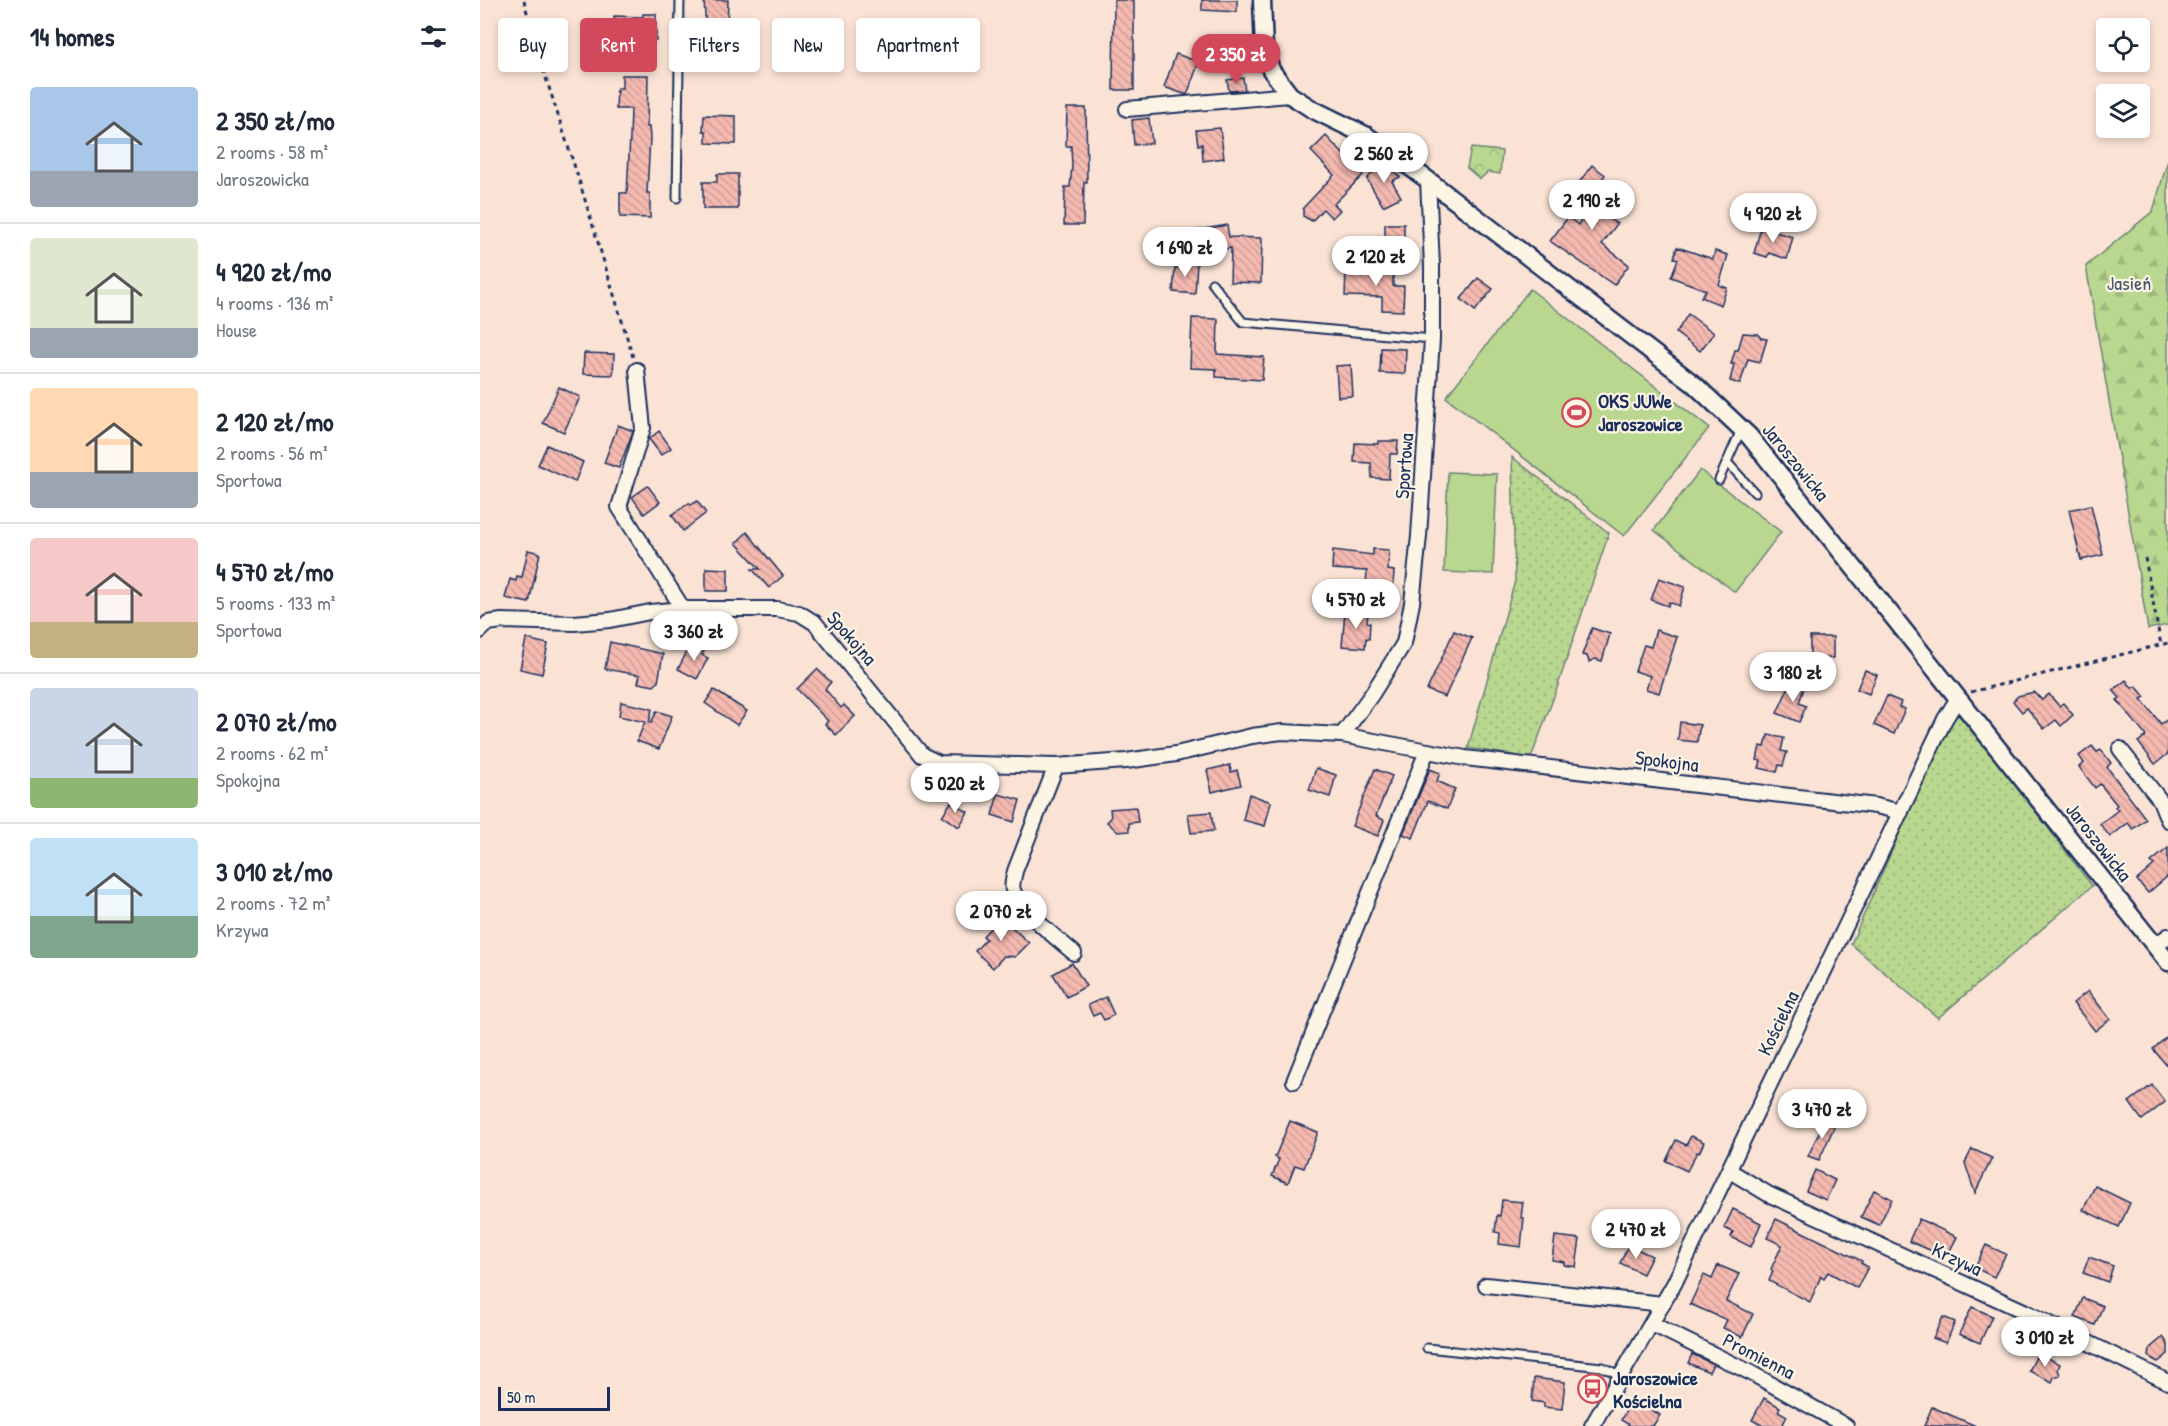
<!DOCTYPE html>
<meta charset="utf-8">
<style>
body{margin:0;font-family:"Patrick Hand",sans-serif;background:#f6f6f7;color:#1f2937;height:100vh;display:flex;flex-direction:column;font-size:22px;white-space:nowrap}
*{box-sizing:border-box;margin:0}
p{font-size:20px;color:#747a83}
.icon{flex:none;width:33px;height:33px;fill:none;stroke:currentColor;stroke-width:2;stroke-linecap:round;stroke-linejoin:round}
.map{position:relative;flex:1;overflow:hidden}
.sheet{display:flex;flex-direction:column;background:#fff;width:480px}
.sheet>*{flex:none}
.guide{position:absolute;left:18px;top:18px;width:570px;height:54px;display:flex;gap:12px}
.tools{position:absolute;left:1616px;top:18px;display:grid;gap:12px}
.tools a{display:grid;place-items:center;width:54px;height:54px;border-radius:6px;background:#fff;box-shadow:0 3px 9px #0003;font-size:30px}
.scale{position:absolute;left:18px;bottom:15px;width:112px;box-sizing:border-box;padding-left:6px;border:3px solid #1b2f5e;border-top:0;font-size:16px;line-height:21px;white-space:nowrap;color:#1b2f5e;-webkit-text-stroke:4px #fcf5e5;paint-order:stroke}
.price{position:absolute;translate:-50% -51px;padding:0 14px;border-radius:21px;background:#fff;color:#222;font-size:20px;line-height:39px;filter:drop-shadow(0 2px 3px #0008)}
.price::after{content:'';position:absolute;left:50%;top:36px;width:18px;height:14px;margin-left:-9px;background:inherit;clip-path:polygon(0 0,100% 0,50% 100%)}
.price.selected{background:#d1495b;color:#fff}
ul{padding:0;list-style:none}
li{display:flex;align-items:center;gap:18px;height:150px;padding:0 30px}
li+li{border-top:2px solid #e0e1e3}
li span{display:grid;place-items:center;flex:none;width:168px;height:120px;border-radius:6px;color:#555}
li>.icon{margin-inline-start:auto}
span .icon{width:72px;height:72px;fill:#fffc;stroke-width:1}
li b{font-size:26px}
h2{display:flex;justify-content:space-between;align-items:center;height:72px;padding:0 30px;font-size:26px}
.pill{padding:0 21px;border-radius:6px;background:#fff;box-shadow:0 3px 9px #0003;font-size:21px;line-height:54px}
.pill.selected{background:#d1495b;color:#fff}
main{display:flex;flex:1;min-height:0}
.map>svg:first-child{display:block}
</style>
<main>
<section class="sheet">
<h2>14 homes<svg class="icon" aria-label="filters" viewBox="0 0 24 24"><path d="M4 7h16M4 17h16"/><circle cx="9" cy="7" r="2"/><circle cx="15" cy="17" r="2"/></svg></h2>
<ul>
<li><span style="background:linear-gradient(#a9c7e8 70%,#9aa5b1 0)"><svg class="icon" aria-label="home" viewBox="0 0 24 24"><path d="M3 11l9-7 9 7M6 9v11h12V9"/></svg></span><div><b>2 350 zł/mo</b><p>2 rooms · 58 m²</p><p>Jaroszowicka</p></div></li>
<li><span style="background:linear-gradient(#dfe7d0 75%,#9aa5b1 0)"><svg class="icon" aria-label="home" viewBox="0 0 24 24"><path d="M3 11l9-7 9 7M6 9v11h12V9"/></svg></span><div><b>4 920 zł/mo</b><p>4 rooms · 136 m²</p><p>House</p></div></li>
<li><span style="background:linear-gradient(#ffd9b3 70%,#9aa5b1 0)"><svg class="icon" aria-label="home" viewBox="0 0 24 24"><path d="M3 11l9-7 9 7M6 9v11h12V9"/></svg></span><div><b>2 120 zł/mo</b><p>2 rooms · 56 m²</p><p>Sportowa</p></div></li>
<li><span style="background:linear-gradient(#f6c9c9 70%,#c2b280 0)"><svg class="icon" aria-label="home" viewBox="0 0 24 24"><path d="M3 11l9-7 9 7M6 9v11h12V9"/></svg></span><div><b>4 570 zł/mo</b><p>5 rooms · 133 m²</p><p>Sportowa</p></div></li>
<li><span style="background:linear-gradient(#c9d6e8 75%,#8fb573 0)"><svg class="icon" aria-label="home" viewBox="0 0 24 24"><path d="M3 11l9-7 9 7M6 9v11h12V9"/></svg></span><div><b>2 070 zł/mo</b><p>2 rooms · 62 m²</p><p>Spokojna</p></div></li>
<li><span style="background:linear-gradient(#bfe0f5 65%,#7fa58c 0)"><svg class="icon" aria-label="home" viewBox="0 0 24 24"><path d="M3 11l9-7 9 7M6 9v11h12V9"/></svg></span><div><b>3 010 zł/mo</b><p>2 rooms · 72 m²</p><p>Krzywa</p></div></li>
</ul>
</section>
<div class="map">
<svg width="1688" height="1426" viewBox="0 0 1688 1426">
<defs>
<pattern id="grass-dots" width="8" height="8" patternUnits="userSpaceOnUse" patternTransform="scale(1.5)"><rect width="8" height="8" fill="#b9d78f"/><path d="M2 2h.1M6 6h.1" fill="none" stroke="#9eb97e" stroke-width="1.8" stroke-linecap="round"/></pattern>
<pattern id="forest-firs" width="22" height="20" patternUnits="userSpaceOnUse" patternTransform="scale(1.5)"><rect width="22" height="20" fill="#b9d78f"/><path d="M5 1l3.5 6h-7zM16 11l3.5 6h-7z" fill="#9eb97e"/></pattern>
<pattern id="park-crowns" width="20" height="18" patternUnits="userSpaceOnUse" patternTransform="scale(1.5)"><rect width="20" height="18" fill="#b9d78f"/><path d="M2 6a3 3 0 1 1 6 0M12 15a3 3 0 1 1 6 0" fill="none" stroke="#9eb97e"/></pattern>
<pattern id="building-back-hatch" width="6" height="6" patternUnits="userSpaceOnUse" patternTransform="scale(1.5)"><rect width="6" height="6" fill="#f4b9af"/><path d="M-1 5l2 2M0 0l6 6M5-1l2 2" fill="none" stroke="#d19f99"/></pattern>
</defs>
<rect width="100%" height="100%" fill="#fae3d5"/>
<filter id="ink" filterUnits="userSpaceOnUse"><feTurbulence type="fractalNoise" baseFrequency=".0167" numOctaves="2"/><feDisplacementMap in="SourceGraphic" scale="12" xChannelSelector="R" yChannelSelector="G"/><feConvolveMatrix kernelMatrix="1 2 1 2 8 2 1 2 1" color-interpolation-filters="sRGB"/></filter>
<g filter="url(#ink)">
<g fill="url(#grass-dots)" stroke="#6a8376" stroke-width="1.5">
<polygon points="1032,457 1129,533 1076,691 1051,758 988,748 1035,581"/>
<polygon points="1482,714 1612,886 1458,1018 1371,944 1469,720"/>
</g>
<polygon fill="url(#forest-firs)" stroke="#6a8376" stroke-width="1.5" points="1688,160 1688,625 1668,629 1606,266 1673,211"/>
<polygon fill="url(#park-crowns)" stroke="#6a8376" stroke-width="1.5" points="991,148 1022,151 1020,174 1008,172 1000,179 987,168"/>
<g fill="#b9d78f" stroke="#6a8376" stroke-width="1.5">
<polygon points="1050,289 1229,428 1144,536 966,397"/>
<polygon points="1220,470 1301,532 1255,592 1174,530"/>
<polygon points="968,472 1017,474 1013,574 964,572"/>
</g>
<g fill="url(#building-back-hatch)" stroke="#1b2f5e" stroke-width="1.5">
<polygon points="224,0 248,0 247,32 226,31"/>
<polygon points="634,0 654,0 654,90 633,90"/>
<polygon points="722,0 757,0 757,12 722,10"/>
<polygon points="163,14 176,14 176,40 137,41 137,29 134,29 134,16 163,17"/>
<polygon points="696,54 719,62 707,95 684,87"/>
<polygon points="142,75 168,75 167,127 169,127 170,138 167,193 170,193 170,218 140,217 140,193 147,193 150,137 151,109 136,109 137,88 142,88"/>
<polygon points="763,78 765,90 749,91 747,80"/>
<polygon points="587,108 606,108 607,182 604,182 603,225 584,225 585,187 590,187 592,166 591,146 586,146"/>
<polygon points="224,115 256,116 256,144 226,143 226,131 223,131"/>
<polygon points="669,118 672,143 654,145 652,120"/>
<polygon points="740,128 744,158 723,161 722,144 718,145 716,130"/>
<polygon points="846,136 883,175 854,204 860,210 852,218 843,209 832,221 823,216 823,208 854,175 831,151"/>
<polygon points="902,162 920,177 912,181 921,197 903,206 887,179"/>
<polygon points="1112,165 1125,175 1118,185 1133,196 1126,206 1127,217 1137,224 1122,244 1149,265 1134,285 1070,241 1088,217 1098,225 1110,206 1092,192"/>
<polygon points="237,174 258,174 258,209 223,209 223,182 237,182"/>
<rect x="905" y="224" width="19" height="18"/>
<polygon points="747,225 749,237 782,238 781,283 750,282 751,248 711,255 706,232"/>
<polygon points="1281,228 1313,237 1307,259 1289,253 1287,257 1274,253"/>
<polygon points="1197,247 1233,259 1235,251 1248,255 1239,285 1247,288 1241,305 1221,297 1226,290 1191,277 1198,259 1194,258"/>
<polygon points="699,262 717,263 715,294 693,292 695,268 699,268"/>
<polygon points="888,268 913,268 913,286 924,286 923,311 902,310 902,297 865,296 866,270 888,270"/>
<polygon points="998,278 1013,289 995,311 981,299"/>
<polygon points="1208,314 1234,333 1220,351 1196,333"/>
<polygon points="712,318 738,319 737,354 784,357 782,380 736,377 736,369 710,368"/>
<polygon points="1263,333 1278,334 1281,338 1287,339 1280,362 1268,359 1260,384 1250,381 1254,364 1251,364 1255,350 1258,350"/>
<polygon points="901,348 926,349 925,374 900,373"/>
<polygon points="104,353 134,354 133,375 103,374"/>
<polygon points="871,365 873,396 858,397 856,366"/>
<polygon points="79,387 100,397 84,432 63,423"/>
<polygon points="138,425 153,431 139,468 124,463"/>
<polygon points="179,431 191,448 181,455 169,439"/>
<polygon points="898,441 918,441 917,454 910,454 909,479 892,478 891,463 874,462 875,443 898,444"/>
<polygon points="67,445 103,462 95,482 58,465"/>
<polygon points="168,486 180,502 164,514 152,497"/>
<polygon points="217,501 226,513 203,531 192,515 209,503 211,505"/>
<polygon points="1611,505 1623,555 1601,560 1589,510"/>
<polygon points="267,532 303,576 289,588 272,569 280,569 256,543"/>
<polygon points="893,549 909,550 908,570 914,571 913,587 886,586 887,571 852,569 853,550 893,555"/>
<polygon points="48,550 60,553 49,603 25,598 30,579 36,581 37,576 42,577"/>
<polygon points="226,568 248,569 248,591 226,591"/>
<polygon points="1179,578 1205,587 1199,606 1189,602 1188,606 1171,600"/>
<polygon points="865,611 888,613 887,622 890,623 889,639 886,638 885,648 862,646"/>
<polygon points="1112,628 1130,634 1122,661 1115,659 1109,662 1107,656 1102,655"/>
<polygon points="1176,630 1197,637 1179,693 1166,689 1170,676 1155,671 1164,645 1171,647"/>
<polygon points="974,631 992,638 965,697 947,690"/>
<rect x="1330" y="637" width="23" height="21"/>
<polygon points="46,639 68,644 62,674 40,669"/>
<polygon points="130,642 183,654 178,682 174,686 158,683 160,675 125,669"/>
<polygon points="214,644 225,649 222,655 228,658 217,679 198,669 209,648 211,650"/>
<polygon points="337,669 351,682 345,689 361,708 364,705 375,716 356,735 345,724 348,721 317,689"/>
<polygon points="1385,670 1397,675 1389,694 1377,689"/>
<polygon points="1646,680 1652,688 1656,686 1665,697 1661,699 1681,724 1688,719 1688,754 1675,764 1658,742 1666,736 1637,700 1640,698 1633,690"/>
<polygon points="1311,682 1324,688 1319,703 1326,706 1319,722 1297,713"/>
<polygon points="234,690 267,711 257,725 225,703"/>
<polygon points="1554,692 1562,700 1569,694 1579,706 1583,703 1593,715 1581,726 1576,720 1564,729 1547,708 1542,712 1533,701 1538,696"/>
<polygon points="1407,696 1421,702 1419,707 1425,709 1414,734 1394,725"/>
<polygon points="141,702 172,709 169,723 171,723 177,711 192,716 179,749 157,741 165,722 139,716"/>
<polygon points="1200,722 1220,725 1217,742 1198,740"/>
<polygon points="1288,735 1304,738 1301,751 1307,752 1303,766 1299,765 1297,772 1279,768 1281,761 1277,760 1280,746 1285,747"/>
<polygon points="1612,746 1617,752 1621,750 1631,763 1627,767 1666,819 1653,829 1648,823 1630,837 1620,824 1638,810 1635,807 1637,805 1620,784 1615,788 1599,767 1604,763 1599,756"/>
<polygon points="750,765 751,772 757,770 761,785 732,792 727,770"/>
<polygon points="836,768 856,775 850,797 829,790"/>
<polygon points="895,769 912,776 896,816 904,820 898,836 872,826"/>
<polygon points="950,769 960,773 957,781 975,789 967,809 948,801 933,838 923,834"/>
<polygon points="518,794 540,800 534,822 512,815"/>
<polygon points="769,794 791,802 785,826 763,820"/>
<polygon points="471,802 488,812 479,827 462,816"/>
<polygon points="656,807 658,822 649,823 649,831 638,832 627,822 631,818 630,809"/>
<polygon points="731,812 734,831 711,833 708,814"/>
<polygon points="1688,848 1688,876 1668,893 1657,880 1674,865 1671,862"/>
<polygon points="524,914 535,924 532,927 549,943 535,957 524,956 513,968 495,951 506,939 503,936"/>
<polygon points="592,963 606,986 587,997 573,974"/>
<polygon points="1608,991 1630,1019 1615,1031 1593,1003"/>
<polygon points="626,997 634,1015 624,1020 620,1013 613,1016 608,1005"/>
<polygon points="1688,1036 1688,1067 1673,1049"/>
<polygon points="1672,1085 1685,1102 1662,1120 1649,1102"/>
<polygon points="1345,1120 1355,1125 1339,1160 1328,1156"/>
<polygon points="810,1121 838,1132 824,1168 815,1165 808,1183 792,1176 799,1159 795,1157"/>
<polygon points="1211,1136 1224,1142 1219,1153 1217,1152 1207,1171 1186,1161 1196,1140 1206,1145"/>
<polygon points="1492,1149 1512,1158 1495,1193 1485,1163"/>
<polygon points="1335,1170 1355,1180 1346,1200 1326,1191"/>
<polygon points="1615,1186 1650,1203 1639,1227 1603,1210"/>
<polygon points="1394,1190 1412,1199 1399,1225 1381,1217"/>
<polygon points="1022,1200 1043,1202 1041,1218 1044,1218 1041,1247 1019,1244 1020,1233 1015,1232 1017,1215 1020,1216"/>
<polygon points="1253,1209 1281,1223 1271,1247 1251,1237 1253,1232 1244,1228"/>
<polygon points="1131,1215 1147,1222 1140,1236 1124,1228"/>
<polygon points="1296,1219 1382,1261 1381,1263 1388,1267 1377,1288 1348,1272 1344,1278 1341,1276 1330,1302 1289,1281 1293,1271 1291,1269 1302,1245 1287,1238"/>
<polygon points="1439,1219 1477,1237 1468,1254 1454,1247 1452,1251 1429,1241"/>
<polygon points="1075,1236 1100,1239 1096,1267 1084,1265 1084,1262 1072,1260"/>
<polygon points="1149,1245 1172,1256 1163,1274 1140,1263"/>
<polygon points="1506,1245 1526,1254 1514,1277 1495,1268"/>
<polygon points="1609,1257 1633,1266 1628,1282 1603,1273"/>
<polygon points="1238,1265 1259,1274 1246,1301 1273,1314 1262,1337 1243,1328 1247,1320 1210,1304 1224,1275 1232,1279"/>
<polygon points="1603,1298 1623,1306 1615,1325 1595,1317"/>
<polygon points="1492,1307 1512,1316 1500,1343 1479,1334"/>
<polygon points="1463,1317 1475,1322 1466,1343 1453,1338"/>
<polygon points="1683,1337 1688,1344 1688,1354 1678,1362 1669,1357 1670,1348"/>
<polygon points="1558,1353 1580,1364 1578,1369 1580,1375 1574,1377 1572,1382 1549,1371"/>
<polygon points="1212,1354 1233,1364 1229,1372 1208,1363"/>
<polygon points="1054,1378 1085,1382 1082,1409 1064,1407 1064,1403 1052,1401"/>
<polygon points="1153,1398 1180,1415 1173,1426 1151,1426 1141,1420"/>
<polygon points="1284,1398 1300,1407 1298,1411 1307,1416 1302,1426 1283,1426 1272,1420"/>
<polygon points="1452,1407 1496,1426 1444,1426"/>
</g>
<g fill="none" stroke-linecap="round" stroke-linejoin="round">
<defs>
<g id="service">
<polyline points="197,198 200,0"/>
<polyline points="732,283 763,322 952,339"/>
<polyline points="1247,462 1275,493"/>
<polyline points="1239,480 1261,430"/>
<polyline points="947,1348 1122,1367 1142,1376"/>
</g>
<g id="minor">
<polyline points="647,109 810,95"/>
<polyline points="157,370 163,428 139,507 203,609"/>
<polyline points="0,631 8,623 22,621 94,623 130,620 170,612 203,609 297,609 319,613 335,623 442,755 459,763 576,766 646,761 696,754 772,736 802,732 862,735 985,758 1396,806 1421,812"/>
<polyline points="862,735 892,694 924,643 932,603 939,536 952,339 952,266 948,180"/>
<polyline points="1640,749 1680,800 1688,820"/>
<path d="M 576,766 L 535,871 C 534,877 531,885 533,890 C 538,909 578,939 594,953"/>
<polyline points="1675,946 1688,936"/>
<polyline points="814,1081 947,751"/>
<polyline points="1250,1171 1288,1194 1546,1312 1688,1382"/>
<polyline points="1006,1285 1183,1304"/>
<polyline points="1172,1324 1271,1373 1366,1426"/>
<polyline points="1112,1426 1194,1284 1465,719 1478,698"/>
</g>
<polyline id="tertiary" points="782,0 784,49 791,70 810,95 832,109 887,136 948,180 1215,385 1269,436 1688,962"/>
</defs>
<use href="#service" stroke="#1b2f5e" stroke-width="11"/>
<use href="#minor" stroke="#1b2f5e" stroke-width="18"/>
<use href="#tertiary" stroke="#1b2f5e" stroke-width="21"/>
<g stroke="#1b2f5e" stroke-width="3" stroke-dasharray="4.5 4.5" stroke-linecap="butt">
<polyline points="44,0 54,41 98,177 153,357"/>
<polyline points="1665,558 1681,645"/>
<polyline points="1491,692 1688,643"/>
</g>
<use href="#service" stroke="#fcf5e5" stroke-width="7"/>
<use href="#minor" stroke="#fcf5e5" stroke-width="14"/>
<use href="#tertiary" stroke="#fcf5e5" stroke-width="16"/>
</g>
</g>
<defs>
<symbol id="stadium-ring" viewBox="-11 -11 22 22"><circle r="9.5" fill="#fcf5e5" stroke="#d1495b" stroke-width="1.5"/><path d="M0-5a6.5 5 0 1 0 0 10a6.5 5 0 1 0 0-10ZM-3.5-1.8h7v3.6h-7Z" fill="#d1495b"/></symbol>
<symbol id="bus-ring" viewBox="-11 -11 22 22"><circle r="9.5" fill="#fcf5e5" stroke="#d1495b" stroke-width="1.5"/><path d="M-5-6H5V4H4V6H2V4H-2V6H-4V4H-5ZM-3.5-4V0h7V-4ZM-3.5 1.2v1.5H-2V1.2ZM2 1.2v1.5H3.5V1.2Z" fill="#d1495b"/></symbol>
</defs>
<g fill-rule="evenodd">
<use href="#stadium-ring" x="1080" y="396" width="33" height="33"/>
<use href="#bus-ring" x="1096" y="1372" width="33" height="33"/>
</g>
<g text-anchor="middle" stroke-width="4.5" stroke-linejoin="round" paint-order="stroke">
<g font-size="20" fill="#42596a" stroke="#fcf5e5">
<text x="1649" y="290">Jasień</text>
</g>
<g font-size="20" font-weight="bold" fill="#1b2f5e" stroke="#fcf5e5" text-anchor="start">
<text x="1118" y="408">OKS JUWe<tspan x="1118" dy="23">Jaroszowice</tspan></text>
<text x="1133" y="1385">Jaroszowice<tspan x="1133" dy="23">Kościelna</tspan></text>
</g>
<g font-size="20" fill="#1b2f5e" stroke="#fcf5e5">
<text transform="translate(1316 462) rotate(51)" y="7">Jaroszowicka</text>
<text transform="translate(924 466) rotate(-86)" y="7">Sportowa</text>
<text transform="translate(372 638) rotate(49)" y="7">Spokojna</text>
<text transform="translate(1187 761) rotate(7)" y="7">Spokojna</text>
<text transform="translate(1619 842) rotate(52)" y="7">Jaroszowicka</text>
<text transform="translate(1298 1023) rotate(-64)" y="7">Kościelna</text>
<text transform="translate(1477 1259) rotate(25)" y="7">Krzywa</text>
<text transform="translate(1279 1356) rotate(27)" y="7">Promienna</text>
</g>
</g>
</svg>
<div class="tools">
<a><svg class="icon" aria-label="locate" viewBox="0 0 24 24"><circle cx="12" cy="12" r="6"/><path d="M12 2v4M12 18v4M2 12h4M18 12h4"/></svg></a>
<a><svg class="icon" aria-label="layers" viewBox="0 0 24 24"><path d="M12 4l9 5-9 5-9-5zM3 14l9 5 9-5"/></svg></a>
</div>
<div class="scale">50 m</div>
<b class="price selected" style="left:756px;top:85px">2 350 zł</b>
<b class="price" style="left:904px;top:184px">2 560 zł</b>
<b class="price" style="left:1112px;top:231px">2 190 zł</b>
<b class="price" style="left:1293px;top:244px">4 920 zł</b>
<b class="price" style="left:705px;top:278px">1 690 zł</b>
<b class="price" style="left:896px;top:287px">2 120 zł</b>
<b class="price" style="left:876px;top:630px">4 570 zł</b>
<b class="price" style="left:214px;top:662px">3 360 zł</b>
<b class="price" style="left:1313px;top:703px">3 180 zł</b>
<b class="price" style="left:475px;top:814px">5 020 zł</b>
<b class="price" style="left:521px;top:942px">2 070 zł</b>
<b class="price" style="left:1342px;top:1140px">3 470 zł</b>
<b class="price" style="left:1156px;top:1260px">2 470 zł</b>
<b class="price" style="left:1565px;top:1368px">3 010 zł</b>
<div class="guide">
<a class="pill">Buy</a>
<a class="pill selected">Rent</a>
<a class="pill">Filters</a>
<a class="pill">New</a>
<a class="pill">Apartment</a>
</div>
</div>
</main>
